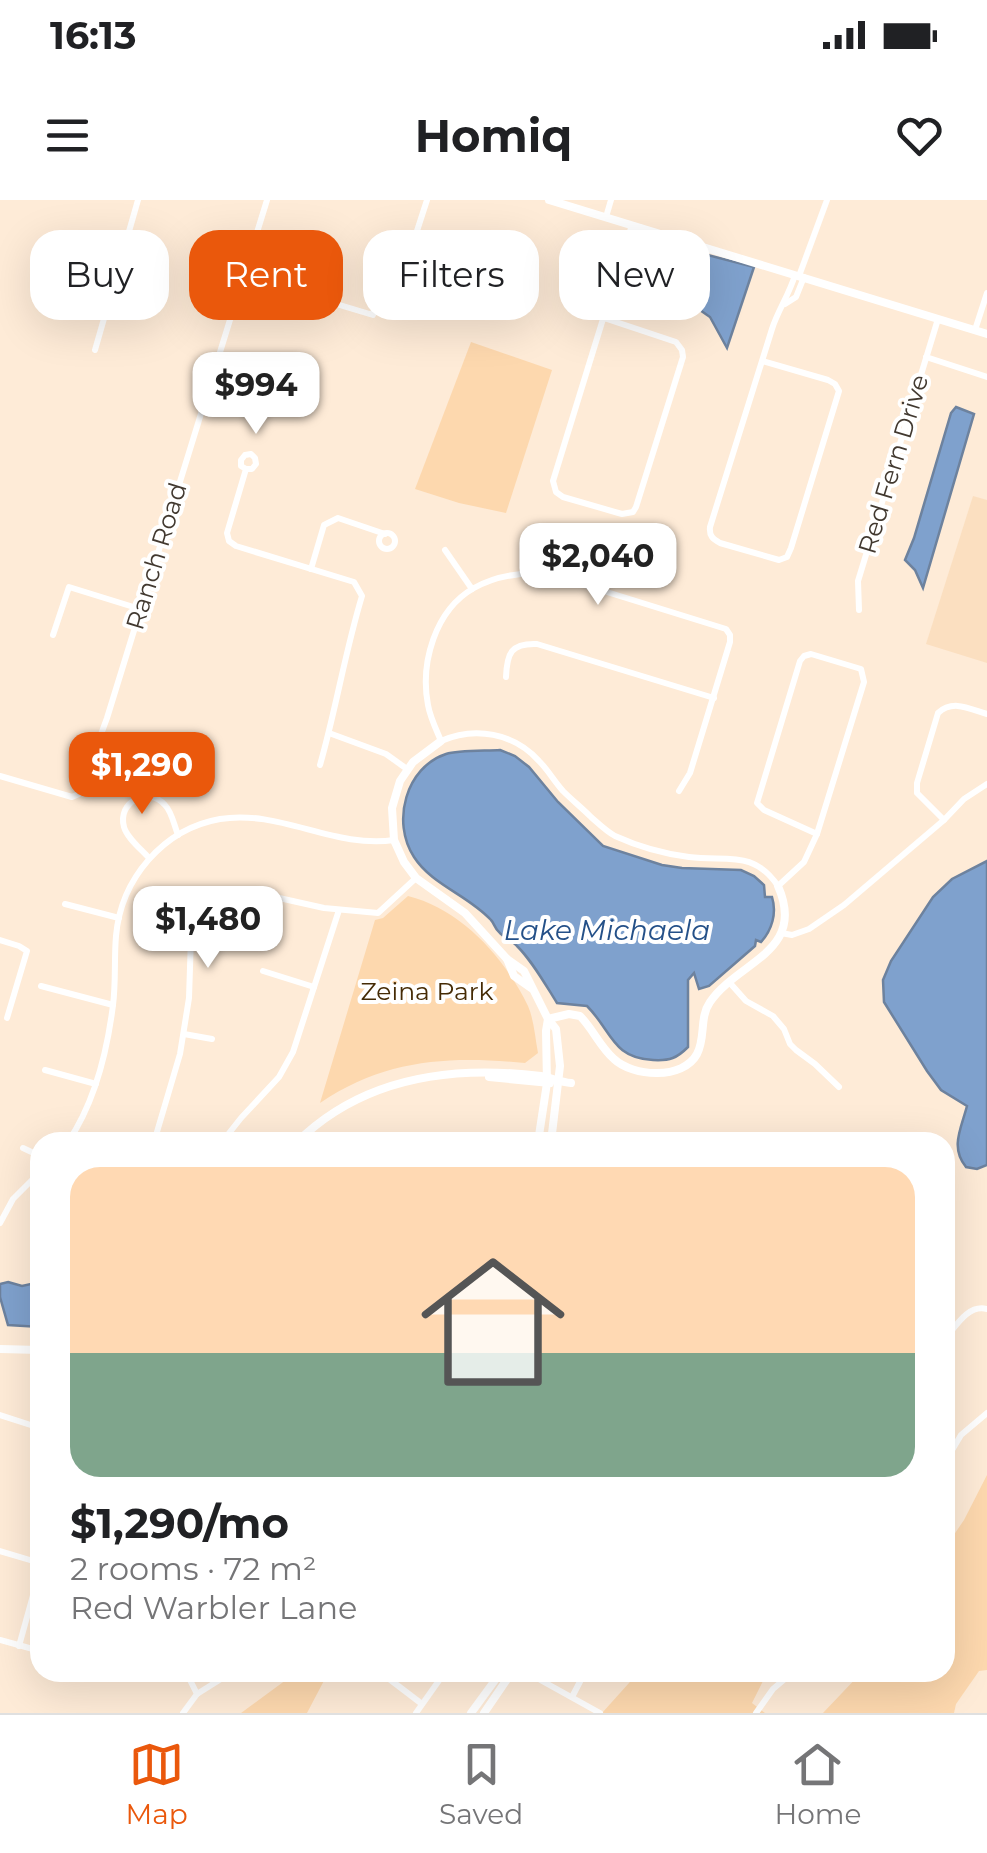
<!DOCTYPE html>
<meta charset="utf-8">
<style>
body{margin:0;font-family:Montserrat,sans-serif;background:#f6f6f6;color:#202124;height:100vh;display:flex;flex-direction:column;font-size:38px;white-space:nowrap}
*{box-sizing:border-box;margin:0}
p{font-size:32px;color:#757577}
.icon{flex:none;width:55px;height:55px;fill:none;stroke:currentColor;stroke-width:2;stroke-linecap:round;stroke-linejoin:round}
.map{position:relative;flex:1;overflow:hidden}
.sheet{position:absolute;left:30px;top:932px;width:925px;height:550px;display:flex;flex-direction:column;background:#fff;border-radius:30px;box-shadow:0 10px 40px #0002}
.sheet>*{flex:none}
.guide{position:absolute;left:30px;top:30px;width:928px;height:90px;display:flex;gap:20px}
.price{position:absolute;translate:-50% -85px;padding:0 22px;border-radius:20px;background:#fff;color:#222;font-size:32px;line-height:65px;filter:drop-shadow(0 2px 5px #0008)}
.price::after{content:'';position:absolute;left:50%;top:60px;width:30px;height:22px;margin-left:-15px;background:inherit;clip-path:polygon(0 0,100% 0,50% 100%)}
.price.on{background:#ea580c;color:#fff}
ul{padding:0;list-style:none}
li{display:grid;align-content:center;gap:20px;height:530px;padding:0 40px}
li+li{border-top:2px solid #e0e0e0}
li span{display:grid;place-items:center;height:310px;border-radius:30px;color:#555}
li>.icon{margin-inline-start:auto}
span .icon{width:180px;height:180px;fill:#fffc;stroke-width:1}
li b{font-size:42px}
.chip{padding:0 35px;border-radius:30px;background:#fff;box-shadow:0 10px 40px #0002;font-size:35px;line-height:90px}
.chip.on{background:#ea580c;color:#fff}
.status{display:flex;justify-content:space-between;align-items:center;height:70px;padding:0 50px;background:#fff;direction:ltr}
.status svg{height:28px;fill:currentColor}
header{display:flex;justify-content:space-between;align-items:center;height:130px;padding:0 40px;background:#fff;font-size:45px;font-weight:700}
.menu{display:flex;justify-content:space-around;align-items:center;height:140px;border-top:2px solid #e0e0e0;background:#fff;font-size:28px;color:#757577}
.menu a{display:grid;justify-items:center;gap:5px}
.menu .on{color:#ea580c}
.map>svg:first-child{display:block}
</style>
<div class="status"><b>16:13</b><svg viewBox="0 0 49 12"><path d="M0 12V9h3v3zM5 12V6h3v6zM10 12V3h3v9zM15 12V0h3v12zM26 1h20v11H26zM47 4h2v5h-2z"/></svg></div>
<header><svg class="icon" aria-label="menu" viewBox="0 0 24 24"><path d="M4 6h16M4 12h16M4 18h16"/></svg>Homiq<svg class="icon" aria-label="heart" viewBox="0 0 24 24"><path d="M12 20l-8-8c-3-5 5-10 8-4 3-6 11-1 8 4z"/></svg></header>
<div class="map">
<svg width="987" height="1513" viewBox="0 0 987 1513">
<rect width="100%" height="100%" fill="#feebd7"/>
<polygon fill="#fbdfc0" points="973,296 987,300 987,463 926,444"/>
<g fill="#fdd8ae">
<polygon points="471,142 552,170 506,313 459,303 415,289"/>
<path d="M 408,696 C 461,709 505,758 528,806 C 534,820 535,837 538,853 L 525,863 C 448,856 386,859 320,903 L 375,720 L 383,718 Z"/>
<polygon points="987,1275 987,1470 979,1471 956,1504 954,1513 823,1513 861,1473 945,1472 945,1348 964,1320"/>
<polygon points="292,1473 328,1473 307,1513 241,1513 290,1477"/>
<polygon points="638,1473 767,1473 752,1503 765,1513 602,1513"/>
</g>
<g fill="#7fa1cd" stroke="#6d829e" stroke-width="2.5">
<polygon points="677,47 754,67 727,148 710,117 697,108 649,95"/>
<polygon points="956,207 974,214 923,388 915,370 905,360 914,338 951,213"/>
<path d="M 500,550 L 515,556 L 529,567 L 558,602 L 603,646 L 662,665 L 682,668 L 741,670 L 754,676 L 764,685 L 765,697 L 772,697 C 777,713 772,730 761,742 L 756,740 L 755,746 L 709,786 L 699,789 L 694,773 L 688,780 L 688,847 C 677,858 670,861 653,860 C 612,858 612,831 587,806 L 557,803 C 545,784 533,762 517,746 C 512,740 504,738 499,732 C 495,729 494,723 491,720 C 468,695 432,685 414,657 C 391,622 406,567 446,554 C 458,550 486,551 500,550 Z"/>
<path d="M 987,661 L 987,965 L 977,969 L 966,967 C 950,947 961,929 967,906 L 941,890 L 927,871 L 884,802 L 883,780 L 891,761 L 933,697 L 952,679 Z"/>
<polygon points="8,1082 22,1086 40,1082 40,1127 8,1125 0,1097 0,1084"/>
</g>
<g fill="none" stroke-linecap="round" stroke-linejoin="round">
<g stroke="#fff" stroke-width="6">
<polyline points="606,17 611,0"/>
<polyline points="623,57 634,46 640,27"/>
<polyline points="243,76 373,115 375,102 403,74 427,0"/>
<polyline points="799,76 827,0"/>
<polyline points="785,104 796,97 804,77"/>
<polyline points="604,118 676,142 682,150 683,157 636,307 633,312 622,314 563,297 556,292 553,281 632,25"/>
<polyline points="975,130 987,93"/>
<polyline points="95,150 138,0"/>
<polyline points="926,157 987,177"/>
<path d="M 762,161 L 828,180 L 835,184 L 839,191 L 791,348 L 787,357 L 779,360 L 720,343 C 713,339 709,336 710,327 L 772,129 C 778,110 789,95 795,75"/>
<path d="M 246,269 L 241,266 L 241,260 L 245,255 L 251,254 L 255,258 L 256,264 L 252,269 L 246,269 L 227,333 L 229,341 L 236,346 L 354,382 L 362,396 C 345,452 336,509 320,565"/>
<circle cx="387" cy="341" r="8"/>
<polyline points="445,350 472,389"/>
<polyline points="311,369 324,325 338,318 385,334"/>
<polyline points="859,410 858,381 938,119"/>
<polyline points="53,435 69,387 140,409"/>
<polygon points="811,454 861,469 864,482 817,634 764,610 757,603 800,461 804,456"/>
<path d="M 506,477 C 507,453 511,443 537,444 L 714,498"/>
<path d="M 987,514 C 970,509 953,499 938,513 L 917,583 L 917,593 L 944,620 L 964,599 L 987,584"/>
<polyline points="329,533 386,554 407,569"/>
<polyline points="0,576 72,597 79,594 107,518 267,0"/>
<path d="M 679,591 L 690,573 L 730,442 L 730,435 L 726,429 L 549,374 C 523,372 497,375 474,388 C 435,410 420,463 428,505 C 430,517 436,529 441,541 C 475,526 514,533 539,561 C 548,570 554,581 563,591 C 572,600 582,608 591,617 C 599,624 606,631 615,636 C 637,646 665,654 689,657 C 726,662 753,649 778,686 L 804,662 L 817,634"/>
<path d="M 149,658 C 141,649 127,638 124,627 C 117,602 148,586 165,605 C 172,612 174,625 178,635"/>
<polyline points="65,704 119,718"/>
<polyline points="781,733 792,735 809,729 844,705 944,620"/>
<polyline points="0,740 19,746 27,751 7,818"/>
<polyline points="263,771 314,787"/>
<polyline points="730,783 746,801 773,816 784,829 790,844 796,850 815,864 839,887"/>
<polyline points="41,786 113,805"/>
<polyline points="184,834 212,839"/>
<polyline points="45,870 96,884"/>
<path d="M 68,942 C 95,902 107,853 113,805 C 116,782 114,759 116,736 C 121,679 163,629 220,619 C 279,609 335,649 394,640"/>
<polyline points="154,942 180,854 189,798 191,737 194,722 203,709 222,695 243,690 324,708 378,713 416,678"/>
<polyline points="222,942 241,918 279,877 293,852 339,710"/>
<polyline points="23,948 40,956"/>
<polyline points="0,1023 13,999 40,972"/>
<path d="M 945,1139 C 956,1126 968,1104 987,1109"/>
<polyline points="0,1215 40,1228"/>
<polyline points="945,1262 961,1235 987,1213"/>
<polyline points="0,1351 40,1363"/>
<polyline points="0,1440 40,1451"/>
<polyline points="19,1446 40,1370"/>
<polyline points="186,1472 197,1494"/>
<polyline points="380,1472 422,1504"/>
<polyline points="526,1472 600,1513"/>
<polyline points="572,1497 585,1472"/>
<polyline points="183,1513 197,1494 232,1472"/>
<polyline points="416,1513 445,1472"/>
<polyline points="756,1513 773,1489 793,1472"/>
</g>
<g stroke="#fff" stroke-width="8">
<polyline points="549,0 987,134"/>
<polyline points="441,541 413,562 400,581 392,608 394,640 404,662 416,678 465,713 507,759 524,771 548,819 556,829 560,866 551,942"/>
<polyline points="507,759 514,776 531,788"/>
<path d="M 548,819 L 569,814 L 580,816 C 593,829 600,847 614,859 C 633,877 683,880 697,854 C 706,837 699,818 710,802 C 738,761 807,752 778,686"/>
<polyline points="489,877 550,883"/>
<path d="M 297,942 C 363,877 452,865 541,876 C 551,878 561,882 571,883"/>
<polyline points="538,942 547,883 546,831 548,819"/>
<polyline points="0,1149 40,1150"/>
<polyline points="471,1513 501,1472"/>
<polyline points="484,1513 512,1472"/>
</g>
</g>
<g text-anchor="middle" stroke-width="8" stroke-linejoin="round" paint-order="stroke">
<g font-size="25" fill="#423930" stroke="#fff">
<text transform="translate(893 264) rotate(-73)" y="9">Red Fern Drive</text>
<text transform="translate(156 356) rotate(-73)" y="9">Ranch Road</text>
</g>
<g font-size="25" fill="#452b05" stroke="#fff">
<text x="427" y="800">Zeina Park</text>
</g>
<g font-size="28" font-style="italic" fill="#245088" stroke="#fff">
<text x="607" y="740">Lake Michaela</text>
</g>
</g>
</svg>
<b class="price" style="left:256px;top:237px">$994</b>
<b class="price" style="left:598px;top:408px">$2,040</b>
<b class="price on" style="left:142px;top:617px">$1,290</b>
<b class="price" style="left:208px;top:771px">$1,480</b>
<div class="guide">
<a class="chip">Buy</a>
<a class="chip on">Rent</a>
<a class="chip">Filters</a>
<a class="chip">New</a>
</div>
<section class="sheet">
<ul>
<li><span style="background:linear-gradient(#ffd9b3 60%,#7fa58c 0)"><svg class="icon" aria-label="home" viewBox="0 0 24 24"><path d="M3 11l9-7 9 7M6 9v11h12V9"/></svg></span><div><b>$1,290/mo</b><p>2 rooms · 72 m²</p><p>Red Warbler Lane</p></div></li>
</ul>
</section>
</div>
<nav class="menu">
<a class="on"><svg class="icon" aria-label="map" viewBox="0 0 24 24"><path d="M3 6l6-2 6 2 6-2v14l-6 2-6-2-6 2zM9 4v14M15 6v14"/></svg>Map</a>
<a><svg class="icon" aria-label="saved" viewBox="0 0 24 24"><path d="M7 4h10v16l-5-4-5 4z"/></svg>Saved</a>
<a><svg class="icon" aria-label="home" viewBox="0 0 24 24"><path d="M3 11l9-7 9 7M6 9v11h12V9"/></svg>Home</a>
</nav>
